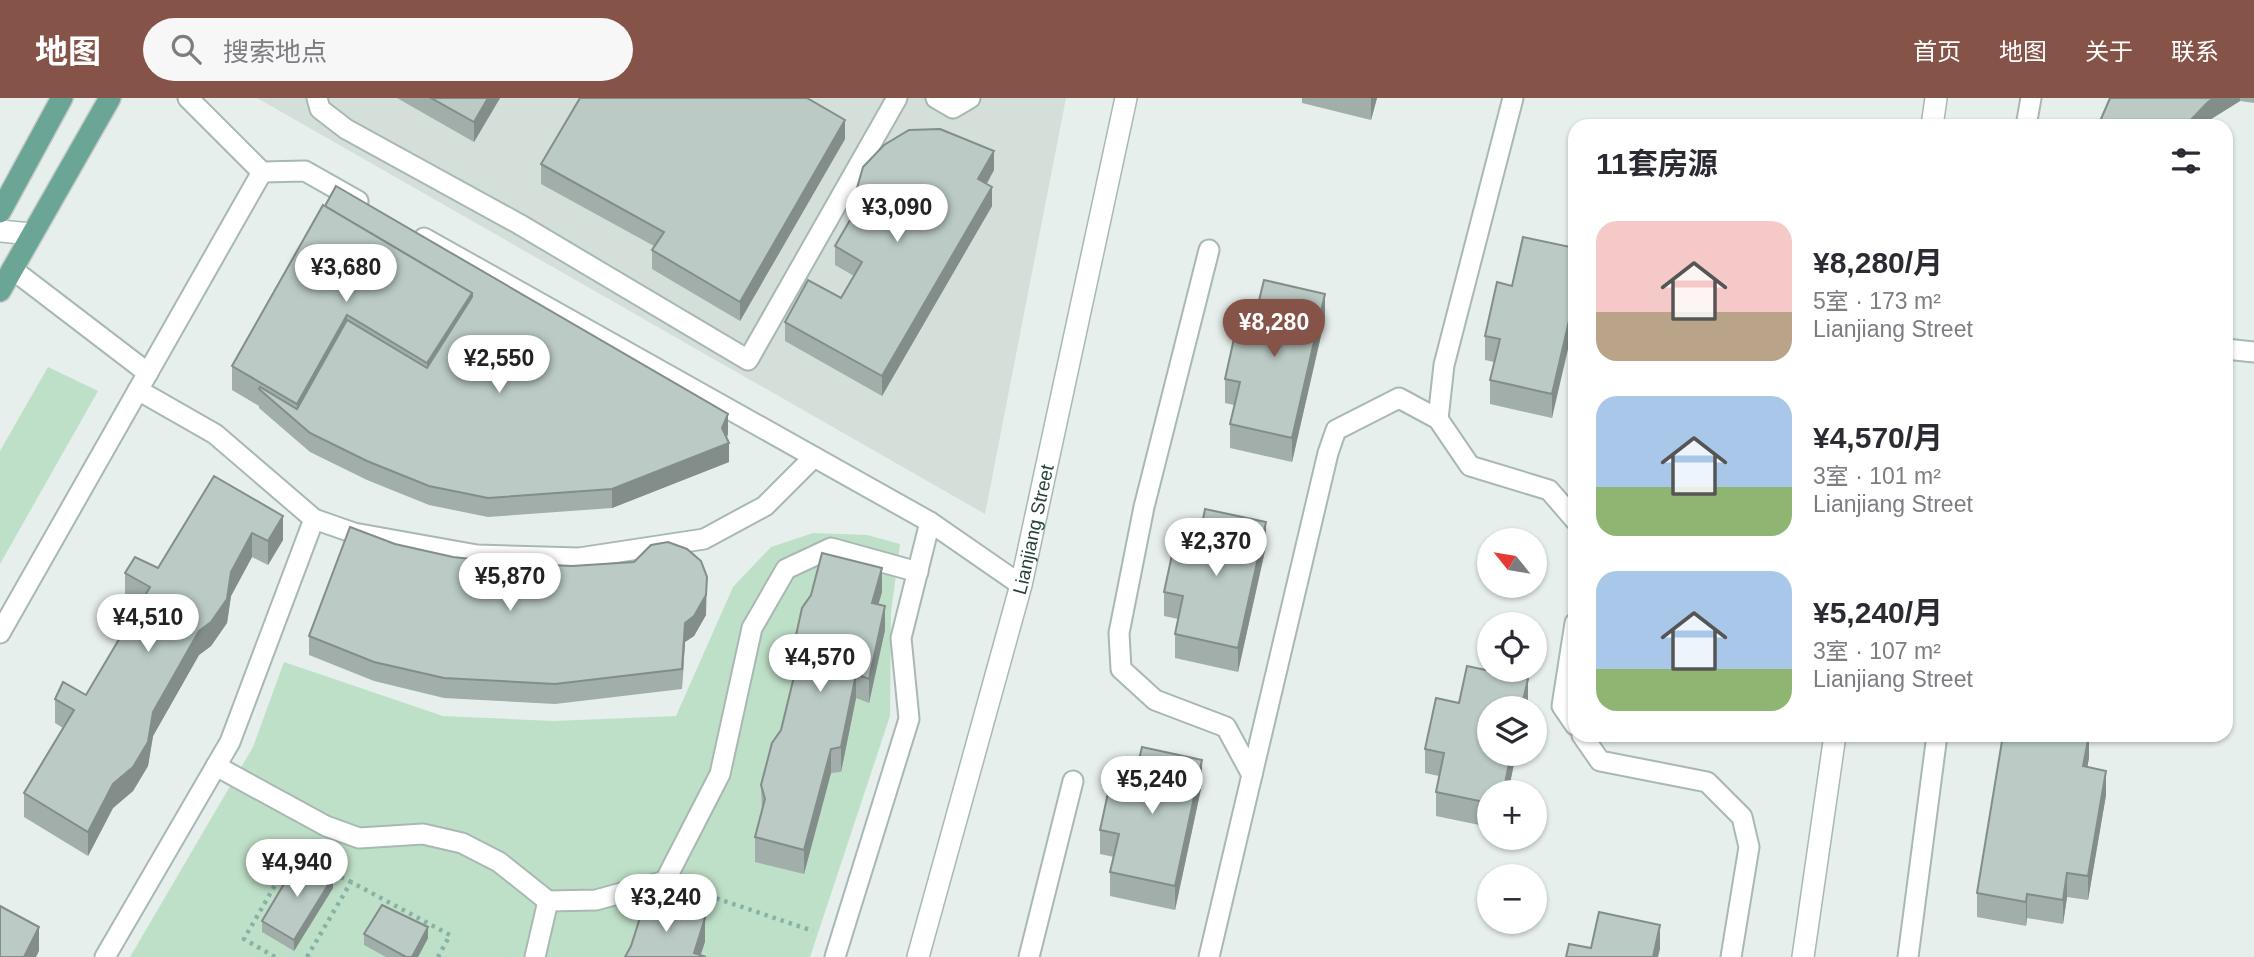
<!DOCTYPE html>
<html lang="zh">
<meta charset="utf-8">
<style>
body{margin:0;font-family:Helvetica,"Noto Sans SC",sans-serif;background:#f7f7f7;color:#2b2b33;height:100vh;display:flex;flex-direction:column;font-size:26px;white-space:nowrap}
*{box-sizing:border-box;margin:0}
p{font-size:23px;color:#7c7c81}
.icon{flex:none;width:38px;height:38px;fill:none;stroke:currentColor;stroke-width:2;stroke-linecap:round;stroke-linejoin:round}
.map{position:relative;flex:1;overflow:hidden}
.panel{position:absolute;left:1568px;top:21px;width:665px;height:623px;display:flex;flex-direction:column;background:#fff;border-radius:21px;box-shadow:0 2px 5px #0004}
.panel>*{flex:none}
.needle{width:46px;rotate:300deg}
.buttons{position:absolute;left:1477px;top:430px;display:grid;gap:14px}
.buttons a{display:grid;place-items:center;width:70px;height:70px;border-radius:50%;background:#fff;box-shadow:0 2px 5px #0004;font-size:35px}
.price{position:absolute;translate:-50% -60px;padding:0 16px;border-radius:24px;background:#fff;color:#222;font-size:23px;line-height:46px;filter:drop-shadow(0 2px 4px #0008)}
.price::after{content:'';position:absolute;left:50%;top:42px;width:21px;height:16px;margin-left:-10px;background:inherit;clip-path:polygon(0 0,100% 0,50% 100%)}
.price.active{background:#855347;color:#fff}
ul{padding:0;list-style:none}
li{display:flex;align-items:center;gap:21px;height:175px;padding:0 28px}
li span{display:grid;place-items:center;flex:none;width:196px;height:140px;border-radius:21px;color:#555}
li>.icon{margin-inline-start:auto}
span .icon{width:84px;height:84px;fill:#fffc;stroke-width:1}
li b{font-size:30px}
h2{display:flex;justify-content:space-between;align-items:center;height:84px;padding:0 28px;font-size:30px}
header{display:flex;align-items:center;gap:42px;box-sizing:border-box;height:98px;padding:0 35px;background:#855347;color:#fff}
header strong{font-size:33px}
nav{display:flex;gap:38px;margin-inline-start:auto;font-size:24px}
.search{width:490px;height:63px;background:#f7f7f7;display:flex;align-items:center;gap:18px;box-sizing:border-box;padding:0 24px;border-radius:38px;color:#7c7c81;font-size:26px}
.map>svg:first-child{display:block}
</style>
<header>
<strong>地图</strong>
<div class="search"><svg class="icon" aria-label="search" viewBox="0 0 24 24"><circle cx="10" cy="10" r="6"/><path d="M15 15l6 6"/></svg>搜索地点</div>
<nav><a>首页</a><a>地图</a><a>关于</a><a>联系</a></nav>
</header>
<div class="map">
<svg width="2254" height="859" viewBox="0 0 2254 859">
<rect width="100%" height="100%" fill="#e6efeb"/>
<polygon fill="#d4dfda" points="257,0 1066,0 985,416"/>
<g fill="#bfe0c8">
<polygon points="48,269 98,293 0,466 0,353"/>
<polygon points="813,435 867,437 900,446 891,515 890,618 810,859 130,859 253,649 284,564 443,618 553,623 676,618 733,489 771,449"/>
</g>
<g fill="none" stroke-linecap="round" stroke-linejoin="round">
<defs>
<g id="service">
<polyline points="188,0 262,74 305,73 358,103"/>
<polyline points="317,0 320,11 346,31 519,126 748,262 897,0"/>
<polyline points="936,0 953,10 970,0"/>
<polyline points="2026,28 2031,0"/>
<polyline points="424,140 930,424 1021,487"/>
<polyline points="1209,152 1144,409 1119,535 1121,571 1155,602 1226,629 1252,677"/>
<polyline points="12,171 148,275"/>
<polyline points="2226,251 2254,254"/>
<polyline points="138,292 215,336 314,421 354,435 477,457 579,460 704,441 765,408 814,359"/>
<polyline points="1438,321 1444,267 1513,0"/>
<polyline points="1575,525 1562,608 1575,627"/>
<polyline points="0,535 262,74"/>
<polyline points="1582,637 1600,663 1707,684 1742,719 1749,749 1731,859"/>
<polyline points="216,668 326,728 359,740 423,736 462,745 499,764 548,803 596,802 665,783 720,676 752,530 786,471 831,450 918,474"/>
<polyline points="105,859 230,644 314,421"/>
<polyline points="535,859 548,803"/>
<polyline points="835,859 909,621 901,540 930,424"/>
<polyline points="1029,859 1073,683"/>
<polyline points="1209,859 1328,355 1336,332 1399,300 1438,321 1470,368 1549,392 1575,422"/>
<polyline points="1908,859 1937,637"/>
</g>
<g id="minor">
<polyline points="1932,28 1936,0"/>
<path id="s1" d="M 918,859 L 1021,487 L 1126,0"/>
<polyline points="1803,859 1835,637"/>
</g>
<polyline id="secondary" points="0,133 31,136"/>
<g id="primary">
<polyline points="0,114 62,0"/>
<polyline points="0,193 110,0"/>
</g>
</defs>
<use href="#service" stroke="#a8b8b2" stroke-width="23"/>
<use href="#minor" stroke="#a8b8b2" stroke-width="24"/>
<use href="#secondary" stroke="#a4bbb3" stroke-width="24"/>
<use href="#primary" stroke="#c2cac8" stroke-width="24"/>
<g stroke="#86b3a5" stroke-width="4.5" stroke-dasharray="3.5 5" stroke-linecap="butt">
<polyline points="692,792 813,833"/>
<polyline points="275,859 244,841 293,756 351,784"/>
<polyline points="307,859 351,784 450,837 438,859"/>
</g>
<use href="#service" stroke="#fff" stroke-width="19"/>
<use href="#minor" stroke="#fff" stroke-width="21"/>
<use href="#secondary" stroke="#fff" stroke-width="21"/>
<use href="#primary" stroke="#6aa596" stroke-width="21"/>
</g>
<g fill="#a1aea9">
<polygon points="397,0 500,0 474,44"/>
<polygon points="1302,0 1377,0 1371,22 1302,5"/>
<polygon points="2110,0 2254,0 2254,5 2240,3 2208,23"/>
<polygon points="810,2 845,41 740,223 652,171 652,152 654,148 541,86 541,66"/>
<polygon points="994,72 987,86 992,108 882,298 785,243 785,224 841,200 854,178 835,167 835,148 857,110"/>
<polygon points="323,107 728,336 727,339 729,364 612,410 488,419 429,407 367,382 310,354 259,310 259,308 232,292 232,268"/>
<polygon points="1575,150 1552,320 1490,306 1490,282 1494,264 1485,262 1485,238 1512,188"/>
<polygon points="1325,220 1292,364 1230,350 1230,326 1234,307 1225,305 1225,281 1252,231"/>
<polygon points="214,378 283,442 268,467 252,459 231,498 227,525 211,548 199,557 153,638 148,668 133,693 113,710 88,758 24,719 24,695 63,630 55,625 55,601 86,597 139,507 125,499 125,475 158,470"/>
<polygon points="395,446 706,517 694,538 685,544 682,591 555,606 444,600 374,583 309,557 309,538"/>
<polygon points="1266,448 1238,574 1175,560 1175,536 1178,521 1164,518 1164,494"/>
<polygon points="882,494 878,506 885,532 869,605 856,600 841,674 831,675 804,776 755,764 755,739 762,713 761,687 781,632 794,577 793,551"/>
<polygon points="1459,605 1528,605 1526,611 1489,611 1489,656 1516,656 1508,695 1489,695 1489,729 1436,718 1436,694 1439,678 1425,675 1425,651"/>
<polygon points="2089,660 2087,669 2106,697 2088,802 2067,799 2063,826 2027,820 2026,828 1977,819 1977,795"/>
<polygon points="1133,686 1202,686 1175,812 1110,798 1110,774 1114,759 1100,756 1100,732"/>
<polygon points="333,790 294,853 262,834 262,823"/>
<polygon points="364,836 428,840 418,859 386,859 364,847"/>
</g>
<g fill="#838d89">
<polygon points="488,0 500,0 474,44 474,24"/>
<polygon points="1371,0 1377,0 1371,22"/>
<polygon points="2214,0 2240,0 2240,3 2208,23 2203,28 2185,28 2208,4"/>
<polygon points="845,22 845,41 740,223 740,204"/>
<polygon points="994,53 994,72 978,100 978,81"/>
<polygon points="992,89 992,108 882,298 882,278"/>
<polygon points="472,195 472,219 427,289 427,265"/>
<polygon points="1325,196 1325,220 1292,364 1292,340"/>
<polygon points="1575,197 1575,221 1552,320 1552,296"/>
<polygon points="347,217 347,241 297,325 297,306"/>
<polygon points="728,316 728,336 723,347 729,345 729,364 612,410 612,391 722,330"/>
<polygon points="283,418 283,442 268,467 268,443"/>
<polygon points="1266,424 1266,448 1238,574 1238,550"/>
<polygon points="252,435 252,459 231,498 227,525 211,548 199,557 153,638 148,668 133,693 113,710 88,758 88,734 113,686"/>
<polygon points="882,470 882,494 872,529 872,505"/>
<polygon points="707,479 706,517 694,538 685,544 682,591 685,525"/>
<polygon points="885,508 885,532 869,605 869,581"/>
<polygon points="856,576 856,600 841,674 841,649"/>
<polygon points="1528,581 1528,605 1526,611 1521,611"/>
<polygon points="2089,637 2089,660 2083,693 2083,668"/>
<polygon points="831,651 831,675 804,776 804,752"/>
<polygon points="1511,656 1516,656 1508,695 1503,695"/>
<polygon points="1202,662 1202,686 1175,812 1175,788"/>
<polygon points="2106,673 2106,697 2088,802 2088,778"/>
<polygon points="2067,775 2067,799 2063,826 2063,802"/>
<polygon points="333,779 333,790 294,853 294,842"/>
<polygon points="2027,796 2027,820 2026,828 2026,804"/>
<polygon points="705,820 705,844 700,859 694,855"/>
<polygon points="1660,827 1660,851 1658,859 1653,859"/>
<polygon points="39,829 39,853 36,859 24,859"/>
<polygon points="428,829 428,840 418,859 412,859"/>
</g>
<g fill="#bbcac4" stroke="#838d89" stroke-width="2">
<polygon points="431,0 488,0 474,24"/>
<polygon points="580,0 807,0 845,22 740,204 652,152 664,134 541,66"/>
<polygon points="2110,0 2214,0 2208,4 2185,28 2098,28"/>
<polygon points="940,31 994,53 978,81 992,89 882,278 785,224 808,182 841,200 862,164 835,148 857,110 857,90 863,69 884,47 909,32"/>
<polygon points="336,88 728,316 722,330 729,345 612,391 488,400 429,388 367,363 310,335 259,291 260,289 297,311 347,222 427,270 472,199 472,195 325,108"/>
<polygon points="323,107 472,195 427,265 347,217 297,306 232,268"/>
<polygon points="1523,139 1575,150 1575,197 1552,296 1490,282 1500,241 1485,238 1497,184 1512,188"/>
<polygon points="1264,182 1325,196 1292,340 1230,326 1240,284 1225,281 1237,227 1252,231"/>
<polygon points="214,378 283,418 268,443 252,435 231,474 227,501 211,524 199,533 153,614 148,644 133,669 113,686 88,734 24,695 74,612 55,601 63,584 86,597 150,489 125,475 135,459 158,470"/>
<polygon points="1205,411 1266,424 1238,550 1175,536 1183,498 1164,494 1175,443 1198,448"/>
<polygon points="350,429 395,446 453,459 507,465 572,468 634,464 651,447 668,444 687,451 701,463 707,479 706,497 694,518 685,525 682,571 555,586 444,580 374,564 309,538"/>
<polygon points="822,455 882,470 872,505 885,508 869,581 856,576 841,649 831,651 804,752 755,739 765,701 761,687 772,645 781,632 798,562 793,551 802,510 811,497"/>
<polygon points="1467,568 1528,581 1521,611 1489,611 1489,656 1511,656 1503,695 1489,695 1489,705 1436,694 1444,655 1425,651 1436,600 1459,605"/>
<polygon points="2003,637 2089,637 2083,668 2106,673 2088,778 2067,775 2063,802 2027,796 2026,804 1977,795"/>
<polygon points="1142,649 1202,662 1175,788 1110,774 1119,736 1100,732 1111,681 1133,686"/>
<polygon points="300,759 333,779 294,842 262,823"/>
<polygon points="382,807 428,829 412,859 406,859 364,836"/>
<polygon points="644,807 705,820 694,855 706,859 625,859 631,848"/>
<polygon points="0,808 39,829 24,859 0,859"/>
<polygon points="1599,814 1660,827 1653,859 1566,859 1569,846 1591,850"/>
</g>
<g text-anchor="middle" stroke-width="7" stroke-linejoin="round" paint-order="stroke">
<g font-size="19" fill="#24423a" stroke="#f7fbf9">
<text dy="7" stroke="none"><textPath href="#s1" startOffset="443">Lianjiang Street</textPath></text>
</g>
</g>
</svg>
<div class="buttons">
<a><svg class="needle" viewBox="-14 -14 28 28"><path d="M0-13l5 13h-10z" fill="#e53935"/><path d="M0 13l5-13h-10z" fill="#7c7c81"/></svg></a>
<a><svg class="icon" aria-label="locate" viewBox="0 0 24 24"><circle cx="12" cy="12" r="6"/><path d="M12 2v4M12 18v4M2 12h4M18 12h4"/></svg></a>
<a><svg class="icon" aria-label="layers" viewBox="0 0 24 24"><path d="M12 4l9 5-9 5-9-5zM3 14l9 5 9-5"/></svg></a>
<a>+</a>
<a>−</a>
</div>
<b class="price" style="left:897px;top:146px">¥3,090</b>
<b class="price" style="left:346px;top:206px">¥3,680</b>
<b class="price active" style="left:1274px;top:261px">¥8,280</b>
<b class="price" style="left:499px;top:297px">¥2,550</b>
<b class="price" style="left:1216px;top:480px">¥2,370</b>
<b class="price" style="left:510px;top:515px">¥5,870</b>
<b class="price" style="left:148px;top:556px">¥4,510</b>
<b class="price" style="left:820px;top:596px">¥4,570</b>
<b class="price" style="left:1152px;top:718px">¥5,240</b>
<b class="price" style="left:297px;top:801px">¥4,940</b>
<b class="price" style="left:666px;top:836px">¥3,240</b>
<section class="panel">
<h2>11套房源<svg class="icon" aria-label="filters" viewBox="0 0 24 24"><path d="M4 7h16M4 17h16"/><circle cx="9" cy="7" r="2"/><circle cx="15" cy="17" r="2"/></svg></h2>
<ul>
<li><span style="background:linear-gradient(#f6c9c9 65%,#b9a48a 0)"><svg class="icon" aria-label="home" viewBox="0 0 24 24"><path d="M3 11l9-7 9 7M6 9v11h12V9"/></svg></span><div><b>¥8,280/月</b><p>5室 · 173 m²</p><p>Lianjiang Street</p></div></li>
<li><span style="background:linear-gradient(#a9c7e8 65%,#8fb573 0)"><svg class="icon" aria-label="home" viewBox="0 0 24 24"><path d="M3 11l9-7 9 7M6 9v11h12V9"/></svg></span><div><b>¥4,570/月</b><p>3室 · 101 m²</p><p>Lianjiang Street</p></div></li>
<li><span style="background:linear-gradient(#a9c7e8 70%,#8fb573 0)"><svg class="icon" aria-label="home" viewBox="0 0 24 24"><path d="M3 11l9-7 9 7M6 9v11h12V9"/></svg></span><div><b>¥5,240/月</b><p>3室 · 107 m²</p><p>Lianjiang Street</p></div></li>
</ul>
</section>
</div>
